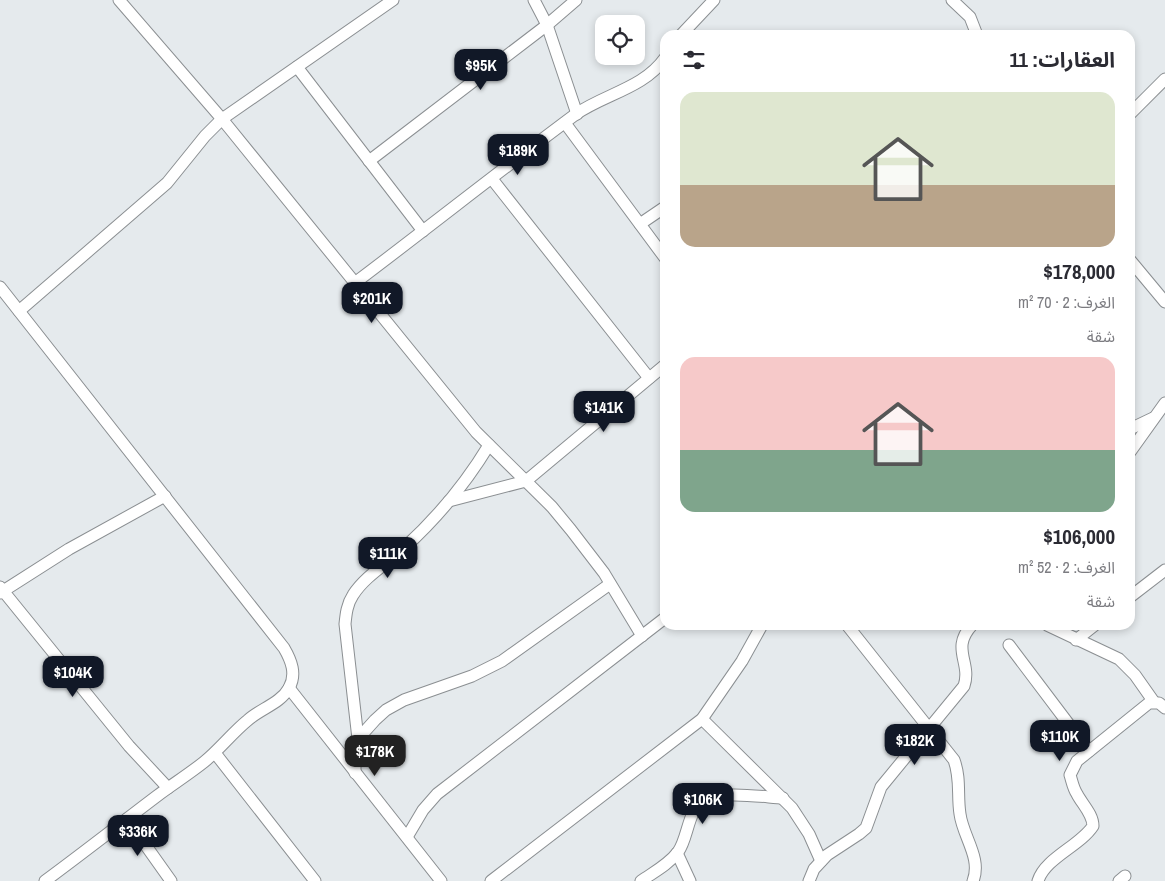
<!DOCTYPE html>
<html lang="ar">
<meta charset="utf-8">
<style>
body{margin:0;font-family:"Archivo Narrow","Noto Sans Arabic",sans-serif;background:#f2f2f3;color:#2b2b33;direction:rtl;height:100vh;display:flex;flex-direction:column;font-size:19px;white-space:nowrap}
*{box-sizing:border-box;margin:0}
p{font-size:16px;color:#7c7c81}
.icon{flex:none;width:28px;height:28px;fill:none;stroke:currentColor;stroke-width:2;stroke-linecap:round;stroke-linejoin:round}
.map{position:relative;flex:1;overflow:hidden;direction:ltr}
.sheet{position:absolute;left:660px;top:30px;width:475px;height:600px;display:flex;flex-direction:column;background:#fff;border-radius:15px;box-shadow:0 2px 8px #0003;direction:rtl}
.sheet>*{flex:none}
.controls{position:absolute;left:595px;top:15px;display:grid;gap:10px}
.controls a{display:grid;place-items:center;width:50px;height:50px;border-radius:10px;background:#fff;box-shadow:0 2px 8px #0003;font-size:25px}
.price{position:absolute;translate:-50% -42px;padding:0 11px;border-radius:10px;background:#111827;color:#fff;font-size:16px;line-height:32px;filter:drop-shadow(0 1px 2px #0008)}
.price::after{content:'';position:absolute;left:50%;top:30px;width:15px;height:11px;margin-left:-8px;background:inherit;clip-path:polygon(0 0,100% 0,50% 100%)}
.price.selected{background:#222;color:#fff}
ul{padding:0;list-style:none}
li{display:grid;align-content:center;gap:10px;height:265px;padding:0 20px}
li span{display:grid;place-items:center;height:155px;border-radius:15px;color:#555}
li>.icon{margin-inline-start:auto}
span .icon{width:90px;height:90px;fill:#fffc;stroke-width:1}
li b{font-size:21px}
h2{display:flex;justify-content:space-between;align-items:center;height:60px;padding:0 20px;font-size:21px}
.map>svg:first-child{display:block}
</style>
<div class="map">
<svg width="1165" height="881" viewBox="0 0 1165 881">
<rect width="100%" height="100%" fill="#e5eaed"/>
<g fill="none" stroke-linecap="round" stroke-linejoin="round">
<defs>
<g id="minor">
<polyline points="119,0 222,119 476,432 552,507 571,530 604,573 642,636"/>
<polyline points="534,0 547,25 577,114"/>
<polyline points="952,0 970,17 977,35"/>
<polyline points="681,35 714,0"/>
<polyline points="297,67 423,231"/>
<polyline points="1130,114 1165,79"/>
<polyline points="565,123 665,258"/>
<polyline points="369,161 547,25 576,0"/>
<polyline points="492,179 649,378"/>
<polyline points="640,224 665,207"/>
<polyline points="1130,260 1165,302"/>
<path d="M 356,282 C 429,227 502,169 576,114 C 605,94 644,88 665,58"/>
<path d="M 0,287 L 284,648 C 291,660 297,674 289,688 C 281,703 260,709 248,720 C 232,733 220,749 204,762 C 189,774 173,784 157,796 C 120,824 83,853 45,881"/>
<polyline points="19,311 167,183 205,136 222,119 393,0"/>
<polyline points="1130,429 1153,418"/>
<polyline points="1130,452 1165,403"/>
<polyline points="449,501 526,481 665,365"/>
<polyline points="0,587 129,746 168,788"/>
<polyline points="0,593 69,549 165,496"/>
<polyline points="1130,597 1165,570"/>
<path d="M 847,625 L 954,760 C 961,779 957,795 960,814 C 963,837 982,858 973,881"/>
<polyline points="1047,625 1119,659 1135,675 1154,702"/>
<polyline points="1076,640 1095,625"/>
<polyline points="1009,645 1089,751"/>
<polyline points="289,688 441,881"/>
<polyline points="702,719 792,808 809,834 821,861"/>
<path d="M 358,739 L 345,624 C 346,614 347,604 353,595 C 365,576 388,563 404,548 C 437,518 466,483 489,445"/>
<polyline points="215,753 315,881"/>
<polyline points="355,773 355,749 358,739 375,720 386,710 404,700 472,676 502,661 610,584"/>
<polyline points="127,819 171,881"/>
<polyline points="407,837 423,810 437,794 665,618"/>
<polyline points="677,853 690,881"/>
<polyline points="491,881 702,719 742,661 762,625"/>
<path d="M 641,881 C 654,872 668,865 678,852 C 689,837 687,808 706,799 C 723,791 764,797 783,798"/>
<path d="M 809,881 L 814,869 L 827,855 L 859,834 L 866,828 L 881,787 L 964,686 C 972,662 950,649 972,625"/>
<path d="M 1038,881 C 1045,858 1080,846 1093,826 C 1093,814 1082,804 1077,794 C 1073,788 1072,781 1070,775 L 1077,761 L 1149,703 L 1159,703 L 1165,708"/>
<polyline points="1119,881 1125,876"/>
</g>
</defs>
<use href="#minor" stroke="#8b8f92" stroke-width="13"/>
<use href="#minor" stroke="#fff" stroke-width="11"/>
</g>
</svg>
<div class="controls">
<a><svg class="icon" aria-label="locate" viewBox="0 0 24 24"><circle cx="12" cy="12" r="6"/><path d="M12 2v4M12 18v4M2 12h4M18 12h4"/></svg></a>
</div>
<b class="price" style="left:481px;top:91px">$95K</b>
<b class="price" style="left:518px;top:176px">$189K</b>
<b class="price" style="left:372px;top:324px">$201K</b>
<b class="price" style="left:604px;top:433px">$141K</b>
<b class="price" style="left:388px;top:579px">$111K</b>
<b class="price" style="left:73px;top:698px">$104K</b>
<b class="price" style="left:1060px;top:762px">$110K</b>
<b class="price" style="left:915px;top:766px">$182K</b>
<b class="price selected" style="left:375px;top:777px">$178K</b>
<b class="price" style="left:703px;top:825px">$106K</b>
<b class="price" style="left:138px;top:857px">$336K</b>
<section class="sheet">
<h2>العقارات: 11<svg class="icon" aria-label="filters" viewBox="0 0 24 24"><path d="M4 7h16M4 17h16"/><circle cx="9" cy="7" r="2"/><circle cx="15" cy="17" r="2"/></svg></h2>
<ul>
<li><span style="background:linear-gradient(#dfe7d0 60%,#b9a48a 0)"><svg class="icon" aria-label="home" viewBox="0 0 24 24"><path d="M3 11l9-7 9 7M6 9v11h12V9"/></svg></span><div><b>$178,000</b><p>الغرف: 2 · 70 m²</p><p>شقة</p></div></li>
<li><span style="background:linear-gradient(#f6c9c9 60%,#7fa58c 0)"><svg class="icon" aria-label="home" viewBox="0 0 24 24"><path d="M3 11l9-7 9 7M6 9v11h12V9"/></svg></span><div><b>$106,000</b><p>الغرف: 2 · 52 m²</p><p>شقة</p></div></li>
</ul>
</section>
</div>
